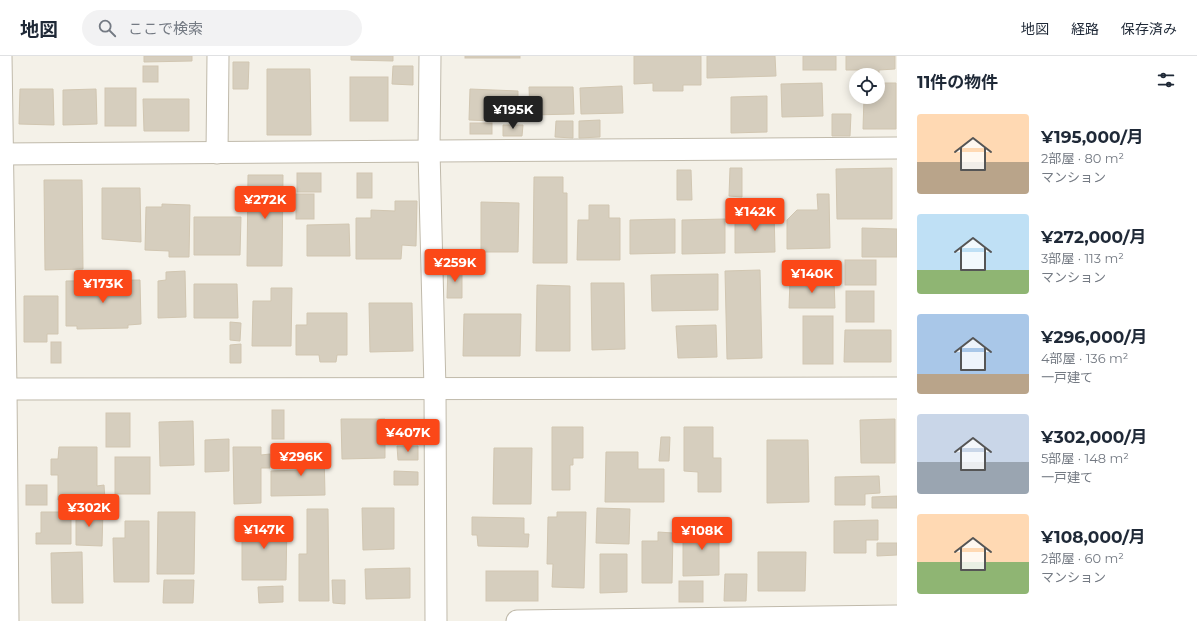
<!DOCTYPE html>
<html lang="ja">
<meta charset="utf-8">
<style>
body{margin:0;font-family:Montserrat,"Noto Sans JP",sans-serif;background:#f2f2f3;color:#1f2937;height:100vh;display:flex;flex-direction:column;font-size:15px;white-space:nowrap}
*{box-sizing:border-box;margin:0}
p{font-size:13px;color:#747a83}
.icon{flex:none;width:22px;height:22px;fill:none;stroke:currentColor;stroke-width:2;stroke-linecap:round;stroke-linejoin:round}
.map{position:relative;flex:1;overflow:hidden}
.side{display:flex;flex-direction:column;background:#fff;width:300px}
.side>*{flex:none}
.fabs{position:absolute;left:849px;top:12px;display:grid;gap:8px}
.fabs a{display:grid;place-items:center;width:36px;height:36px;border-radius:50%;background:#fff;box-shadow:0 2px 10px #0003;font-size:20px}
.price{position:absolute;translate:-50% -34px;padding:0 9px;border-radius:4px;background:#fb4818;color:#fff;font-size:13px;line-height:26px;filter:drop-shadow(0 1px 2px #0008)}
.price::after{content:'';position:absolute;left:50%;top:24px;width:12px;height:9px;margin-left:-6px;background:inherit;clip-path:polygon(0 0,100% 0,50% 100%)}
.price.current{background:#222;color:#fff}
ul{padding:0;list-style:none}
li{display:flex;align-items:center;gap:12px;height:100px;padding:0 20px}
li span{display:grid;place-items:center;flex:none;width:112px;height:80px;border-radius:4px;color:#555}
li>.icon{margin-inline-start:auto}
span .icon{width:48px;height:48px;fill:#fffc;stroke-width:1}
li b{font-size:17px}
h2{display:flex;justify-content:space-between;align-items:center;height:48px;padding:0 20px;font-size:17px}
header{display:flex;align-items:center;gap:24px;box-sizing:border-box;height:56px;padding:0 20px;background:#fff;border-bottom:1px solid #e0e1e3}
header strong{font-size:19px}
nav{display:flex;gap:22px;margin-inline-start:auto;font-size:14px}
.search{width:280px;height:36px;background:#f2f2f3;display:flex;align-items:center;gap:10px;box-sizing:border-box;padding:0 14px;border-radius:22px;color:#747a83;font-size:15px}
main{display:flex;flex:1;min-height:0}
.map>svg:first-child{display:block}
</style>
<header>
<strong>地図</strong>
<div class="search"><svg class="icon" aria-label="search" viewBox="0 0 24 24"><circle cx="10" cy="10" r="6"/><path d="M15 15l6 6"/></svg>ここで検索</div>
<nav><a>地図</a><a>経路</a><a>保存済み</a></nav>
</header>
<main>
<div class="map">
<svg width="897" height="565" viewBox="0 0 897 565">
<rect width="100%" height="100%" fill="#f4f1e8"/>
<g fill="#d6cebe" stroke="#d1c6b1">
<polygon points="144,0 192,0 192,5 144,6"/>
<polygon points="351,0 393,0 393,5 351,4"/>
<rect x="465" y="0" width="55" height="2"/>
<polygon points="634,0 701,0 701,29 683,29 683,35 653,35 653,27 634,28"/>
<polygon points="707,0 775,0 776,20 707,22"/>
<rect x="803" y="0" width="33" height="14"/>
<polygon points="846,0 895,0 895,13 879,14 879,19 860,19 860,14 846,14"/>
<polygon points="233,6 249,6 248,33 233,33"/>
<rect x="143" y="10" width="15" height="16"/>
<polygon points="393,10 413,10 413,29 392,28"/>
<polygon points="267,13 310,13 311,79 267,79"/>
<rect x="350" y="21" width="38" height="44"/>
<polygon points="822,27 823,60 782,61 781,28"/>
<polygon points="878,27 896,27 896,73 863,73 864,41 878,41"/>
<polygon points="622,30 623,57 581,58 580,32"/>
<polygon points="529,31 573,31 574,58 530,59"/>
<rect x="105" y="32" width="31" height="38"/>
<polygon points="20,33 53,33 54,69 19,68"/>
<polygon points="96,33 97,68 63,69 63,34"/>
<polygon points="470,33 518,35 518,66 469,64"/>
<polygon points="767,40 767,76 731,77 731,41"/>
<polygon points="143,43 189,43 189,75 144,75"/>
<polygon points="832,58 851,58 850,80 832,80"/>
<polygon points="600,64 600,81 579,82 579,65"/>
<polygon points="556,65 573,65 573,82 555,81"/>
<rect x="470" y="67" width="22" height="11"/>
<polygon points="503,69 523,69 522,80 503,80"/>
<polygon points="730,112 742,112 742,141 729,140"/>
<polygon points="892,112 892,163 837,163 836,113"/>
<polygon points="677,114 691,114 692,144 677,144"/>
<rect x="297" y="117" width="24" height="19"/>
<rect x="357" y="117" width="15" height="25"/>
<polygon points="248,119 283,119 282,210 247,210"/>
<polygon points="534,121 563,121 563,137 567,137 567,207 533,207"/>
<polygon points="44,124 82,124 83,213 45,214"/>
<polygon points="102,132 140,132 141,186 102,183"/>
<rect x="296" y="138" width="18" height="25"/>
<polygon points="817,138 829,138 830,192 787,193 787,164 797,154 818,154"/>
<polygon points="395,145 417,145 416,190 402,189 401,203 356,203 356,162 371,162 371,154 395,155"/>
<polygon points="481,146 519,147 518,196 481,196"/>
<polygon points="162,148 190,149 189,201 169,201 169,195 145,194 146,151 162,151"/>
<polygon points="589,149 609,149 609,162 620,162 620,204 577,204 578,164 589,164"/>
<polygon points="774,154 775,196 735,197 735,155"/>
<polygon points="194,161 241,161 240,199 194,199"/>
<polygon points="675,163 675,197 630,198 630,164"/>
<polygon points="725,163 725,197 682,198 682,164"/>
<polygon points="349,168 350,200 307,200 307,169"/>
<polygon points="862,172 897,173 897,201 862,201"/>
<rect x="845" y="204" width="31" height="25"/>
<polygon points="448,211 462,212 462,242 447,242"/>
<polygon points="760,214 762,302 727,303 725,215"/>
<polygon points="185,215 186,261 158,262 158,225 166,224 166,216"/>
<polygon points="718,218 718,254 652,255 651,219"/>
<polygon points="140,224 141,268 128,269 128,272 77,273 77,270 66,270 66,225"/>
<polygon points="790,224 834,224 835,252 789,252"/>
<polygon points="591,227 624,227 625,293 592,294"/>
<polygon points="194,228 237,228 238,262 194,262"/>
<polygon points="537,229 570,230 570,295 536,295"/>
<polygon points="271,232 292,232 291,290 252,290 253,245 271,245"/>
<rect x="846" y="235" width="28" height="31"/>
<polygon points="24,240 58,240 58,278 47,278 47,286 24,286"/>
<polygon points="369,247 412,247 413,295 370,296"/>
<polygon points="307,257 347,257 347,299 337,299 336,306 320,306 319,299 296,299 296,269 307,269"/>
<polygon points="464,258 521,258 520,300 463,300"/>
<rect x="803" y="260" width="30" height="48"/>
<polygon points="230,266 241,267 240,285 230,284"/>
<polygon points="716,269 717,301 678,302 676,270"/>
<polygon points="845,274 891,274 891,306 844,306"/>
<rect x="51" y="286" width="10" height="21"/>
<polygon points="241,288 241,307 230,307 230,289"/>
<rect x="272" y="354" width="12" height="29"/>
<rect x="106" y="357" width="24" height="34"/>
<polygon points="341,363 385,363 385,402 342,403"/>
<polygon points="895,363 895,407 861,407 860,364"/>
<polygon points="193,365 194,409 160,410 159,366"/>
<polygon points="552,371 583,371 583,402 573,402 573,409 570,409 570,434 552,434"/>
<polygon points="684,371 713,371 713,402 721,402 721,436 698,436 698,416 684,415"/>
<polygon points="661,381 670,381 669,405 659,405"/>
<polygon points="229,383 229,415 205,416 205,384"/>
<polygon points="767,384 808,384 809,446 767,447"/>
<polygon points="397,390 418,390 418,404 398,404"/>
<polygon points="59,391 97,391 97,430 104,429 105,444 58,444 58,419 51,419 51,403 58,403"/>
<polygon points="233,391 261,391 261,399 270,398 270,412 261,412 261,447 234,448"/>
<polygon points="494,392 532,392 531,448 493,448"/>
<polygon points="324,395 325,439 271,440 271,415 300,414 299,396"/>
<polygon points="606,396 638,396 638,413 664,413 664,446 605,446"/>
<rect x="115" y="401" width="35" height="37"/>
<polygon points="394,415 418,416 418,429 394,429"/>
<polygon points="879,420 880,437 865,438 865,449 835,449 835,421"/>
<rect x="26" y="429" width="21" height="20"/>
<polygon points="897,440 897,452 872,452 872,441"/>
<polygon points="362,452 394,452 394,493 363,494"/>
<polygon points="597,452 630,453 629,488 596,487"/>
<polygon points="307,453 328,453 329,545 299,545 299,498 307,498"/>
<polygon points="76,454 103,454 102,490 76,489"/>
<polygon points="41,456 71,456 71,488 36,488 36,477 41,477"/>
<polygon points="158,456 195,456 194,518 157,518"/>
<polygon points="557,456 586,456 584,532 552,531 553,508 547,508 548,461 557,461"/>
<polygon points="472,461 524,462 524,478 529,478 528,491 478,490 477,479 472,479"/>
<polygon points="878,464 878,484 866,484 866,497 834,497 834,465"/>
<polygon points="125,465 149,465 149,526 114,526 113,482 125,482"/>
<polygon points="242,465 287,465 286,524 242,524"/>
<polygon points="696,467 719,467 719,519 683,520 683,480 697,480"/>
<polygon points="658,476 673,477 672,527 642,527 642,485 658,485"/>
<polygon points="877,487 897,487 897,499 877,500"/>
<polygon points="82,496 83,547 52,547 51,497"/>
<polygon points="758,496 806,496 805,535 758,535"/>
<polygon points="600,498 627,498 627,536 600,537"/>
<polygon points="410,512 410,542 366,543 365,513"/>
<rect x="486" y="515" width="52" height="30"/>
<polygon points="725,518 747,518 746,545 724,545"/>
<polygon points="164,524 194,524 193,547 163,547"/>
<polygon points="332,524 345,524 345,548 333,547"/>
<rect x="679" y="525" width="24" height="21"/>
<polygon points="283,530 283,546 259,547 258,531"/>
</g>
<g fill="none" stroke-linecap="round" stroke-linejoin="round">
<defs>
<g id="street">
<polyline points="1,0 6,333 8,565"/>
<polyline points="430,0 429,95 435,333 436,565"/>
<polyline points="217,97 218,0"/>
<polyline points="1,98 897,92"/>
<polyline points="0,333 897,332"/>
<polyline points="517,565 897,560"/>
</g>
</defs>
<use href="#street" stroke="#c0baab" stroke-width="23"/>
<use href="#street" stroke="#fff" stroke-width="21"/>
</g>
</svg>
<div class="fabs">
<a><svg class="icon" aria-label="locate" viewBox="0 0 24 24"><circle cx="12" cy="12" r="6"/><path d="M12 2v4M12 18v4M2 12h4M18 12h4"/></svg></a>
</div>
<b class="price current" style="left:513px;top:74px">¥195K</b>
<b class="price" style="left:265px;top:164px">¥272K</b>
<b class="price" style="left:755px;top:176px">¥142K</b>
<b class="price" style="left:455px;top:227px">¥259K</b>
<b class="price" style="left:812px;top:238px">¥140K</b>
<b class="price" style="left:103px;top:248px">¥173K</b>
<b class="price" style="left:408px;top:397px">¥407K</b>
<b class="price" style="left:301px;top:421px">¥296K</b>
<b class="price" style="left:89px;top:472px">¥302K</b>
<b class="price" style="left:264px;top:494px">¥147K</b>
<b class="price" style="left:702px;top:495px">¥108K</b>
</div>
<section class="side">
<h2>11件の物件<svg class="icon" aria-label="filters" viewBox="0 0 24 24"><path d="M4 7h16M4 17h16"/><circle cx="9" cy="7" r="2"/><circle cx="15" cy="17" r="2"/></svg></h2>
<ul>
<li><span style="background:linear-gradient(#ffd9b3 60%,#b9a48a 0)"><svg class="icon" aria-label="home" viewBox="0 0 24 24"><path d="M3 11l9-7 9 7M6 9v11h12V9"/></svg></span><div><b>¥195,000/月</b><p>2部屋 · 80 m²</p><p>マンション</p></div></li>
<li><span style="background:linear-gradient(#bfe0f5 70%,#8fb573 0)"><svg class="icon" aria-label="home" viewBox="0 0 24 24"><path d="M3 11l9-7 9 7M6 9v11h12V9"/></svg></span><div><b>¥272,000/月</b><p>3部屋 · 113 m²</p><p>マンション</p></div></li>
<li><span style="background:linear-gradient(#a9c7e8 75%,#b9a48a 0)"><svg class="icon" aria-label="home" viewBox="0 0 24 24"><path d="M3 11l9-7 9 7M6 9v11h12V9"/></svg></span><div><b>¥296,000/月</b><p>4部屋 · 136 m²</p><p>一戸建て</p></div></li>
<li><span style="background:linear-gradient(#c9d6e8 60%,#9aa5b1 0)"><svg class="icon" aria-label="home" viewBox="0 0 24 24"><path d="M3 11l9-7 9 7M6 9v11h12V9"/></svg></span><div><b>¥302,000/月</b><p>5部屋 · 148 m²</p><p>一戸建て</p></div></li>
<li><span style="background:linear-gradient(#ffd9b3 60%,#8fb573 0)"><svg class="icon" aria-label="home" viewBox="0 0 24 24"><path d="M3 11l9-7 9 7M6 9v11h12V9"/></svg></span><div><b>¥108,000/月</b><p>2部屋 · 60 m²</p><p>マンション</p></div></li>
</ul>
</section>
</main>
